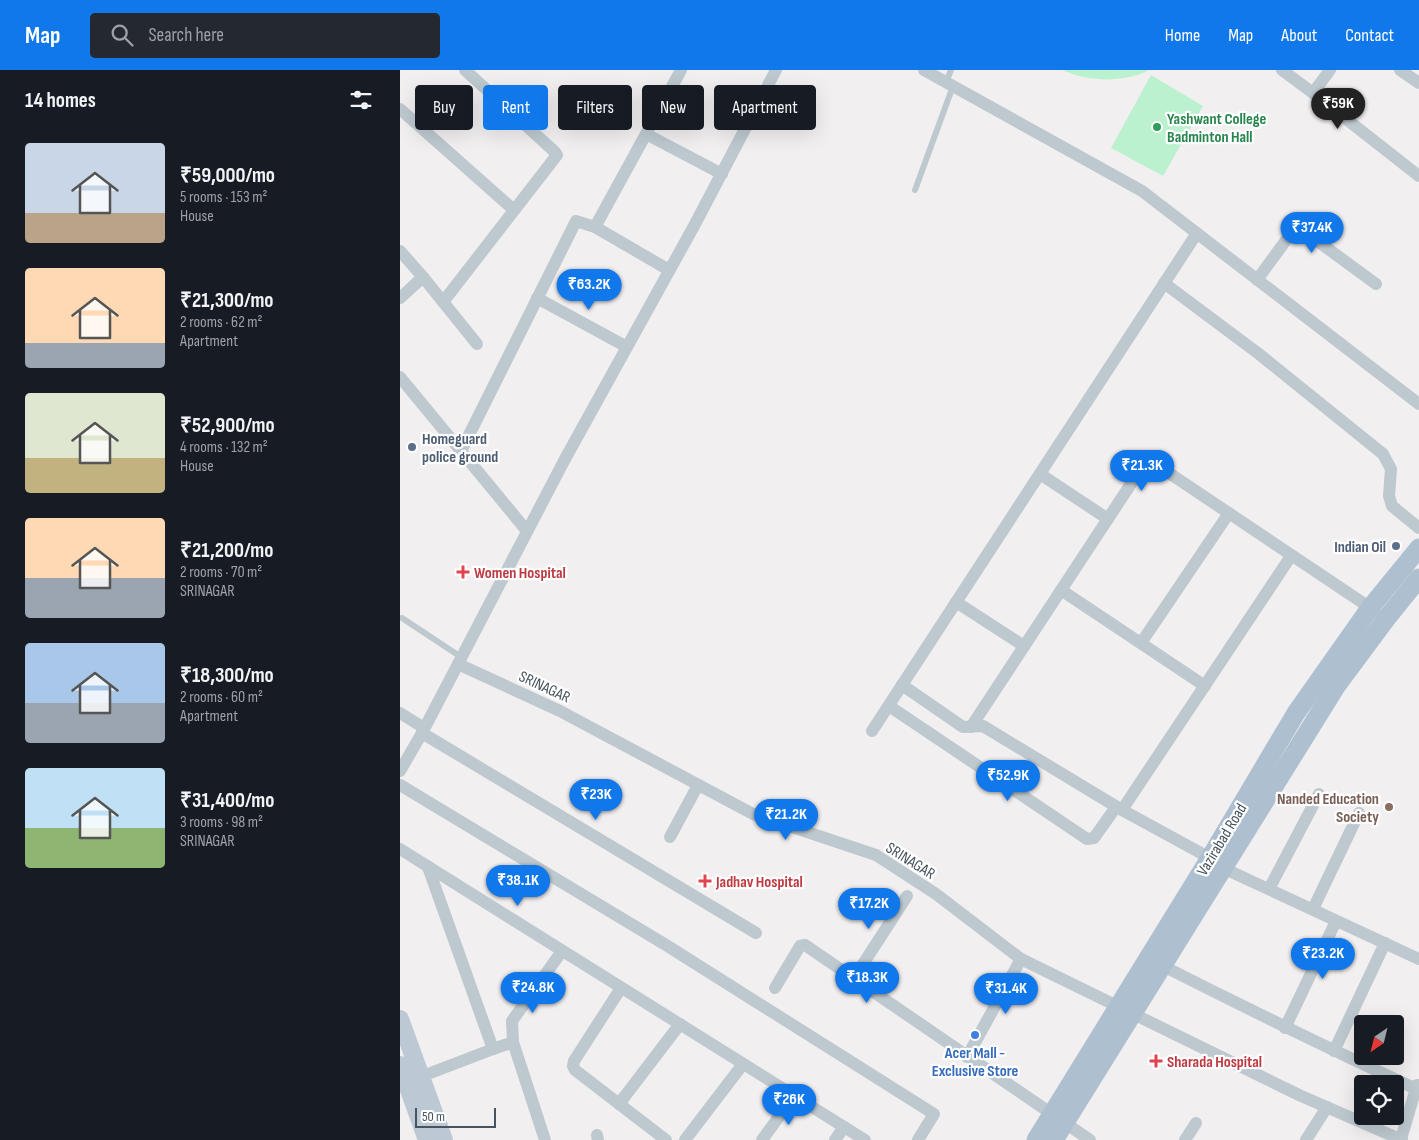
<!DOCTYPE html>
<meta charset="utf-8">
<style>
body{margin:0;font-family:"Sofia Sans Condensed",sans-serif;background:#242831;color:#f1f3f6;height:100vh;display:flex;flex-direction:column;font-size:19px;white-space:nowrap}
*{box-sizing:border-box;margin:0}
p{font-size:16px;color:#9ea1a6}
.icon{flex:none;width:28px;height:28px;fill:none;stroke:currentColor;stroke-width:2;stroke-linecap:round;stroke-linejoin:round}
.map{position:relative;flex:1;overflow:hidden}
.details{display:flex;flex-direction:column;background:#171b24;width:400px}
.details>*{flex:none}
.banner{position:absolute;left:15px;top:15px;width:475px;height:45px;display:flex;gap:10px}
.needle{width:32px;rotate:215deg}
.fabs{position:absolute;left:954px;top:945px;display:grid;gap:10px}
.fabs a{display:grid;place-items:center;width:50px;height:50px;border-radius:5px;background:#171b24;box-shadow:0 5px 20px #0002;font-size:25px}
.scale{position:absolute;left:15px;bottom:12px;width:81px;box-sizing:border-box;padding-left:5px;border:2px solid #47545e;border-top:0;font-size:14px;line-height:18px;white-space:nowrap;color:#47545e;-webkit-text-stroke:4px #fff;paint-order:stroke}
.price{position:absolute;translate:-50% -42px;padding:0 11px;border-radius:18px;background:#1178eb;color:#fff;font-size:16px;line-height:32px;filter:drop-shadow(0 1px 2px #0008)}
.price::after{content:'';position:absolute;left:50%;top:30px;width:15px;height:11px;margin-left:-8px;background:inherit;clip-path:polygon(0 0,100% 0,50% 100%)}
.price.current{background:#222;color:#fff}
ul{padding:0;list-style:none}
li{display:flex;align-items:center;gap:15px;height:125px;padding:0 25px}
li span{display:grid;place-items:center;flex:none;width:140px;height:100px;border-radius:5px;color:#555}
li>.icon{margin-inline-start:auto}
span .icon{width:60px;height:60px;fill:#fffc;stroke-width:1}
li b{font-size:21px}
h2{display:flex;justify-content:space-between;align-items:center;height:60px;padding:0 25px;font-size:21px}
.pill{padding:0 18px;border-radius:5px;background:#171b24;box-shadow:0 5px 20px #0002;font-size:18px;line-height:45px}
.pill.current{background:#1178eb;color:#fff}
header{display:flex;align-items:center;gap:30px;box-sizing:border-box;height:70px;padding:0 25px;background:#1178eb;color:#fff}
header strong{font-size:24px}
nav{display:flex;gap:28px;margin-inline-start:auto;font-size:18px}
.search{width:350px;height:45px;background:#242831;display:flex;align-items:center;gap:12px;box-sizing:border-box;padding:0 18px;border-radius:5px;color:#9ea1a6;font-size:19px}
main{display:flex;flex:1;min-height:0}
.map>svg:first-child{display:block}
</style>
<header>
<strong>Map</strong>
<div class="search"><svg class="icon" aria-label="search" viewBox="0 0 24 24"><circle cx="10" cy="10" r="6"/><path d="M15 15l6 6"/></svg>Search here</div>
<nav><a>Home</a><a>Map</a><a>About</a><a>Contact</a></nav>
</header>
<main>
<section class="details">
<h2>14 homes<svg class="icon" aria-label="filters" viewBox="0 0 24 24"><path d="M4 7h16M4 17h16"/><circle cx="9" cy="7" r="2"/><circle cx="15" cy="17" r="2"/></svg></h2>
<ul>
<li><span style="background:linear-gradient(#c9d6e8 70%,#b9a48a 0)"><svg class="icon" aria-label="home" viewBox="0 0 24 24"><path d="M3 11l9-7 9 7M6 9v11h12V9"/></svg></span><div><b>₹59,000/mo</b><p>5 rooms · 153 m²</p><p>House</p></div></li>
<li><span style="background:linear-gradient(#ffd9b3 75%,#9aa5b1 0)"><svg class="icon" aria-label="home" viewBox="0 0 24 24"><path d="M3 11l9-7 9 7M6 9v11h12V9"/></svg></span><div><b>₹21,300/mo</b><p>2 rooms · 62 m²</p><p>Apartment</p></div></li>
<li><span style="background:linear-gradient(#dfe7d0 65%,#c2b280 0)"><svg class="icon" aria-label="home" viewBox="0 0 24 24"><path d="M3 11l9-7 9 7M6 9v11h12V9"/></svg></span><div><b>₹52,900/mo</b><p>4 rooms · 132 m²</p><p>House</p></div></li>
<li><span style="background:linear-gradient(#ffd9b3 60%,#9aa5b1 0)"><svg class="icon" aria-label="home" viewBox="0 0 24 24"><path d="M3 11l9-7 9 7M6 9v11h12V9"/></svg></span><div><b>₹21,200/mo</b><p>2 rooms · 70 m²</p><p>SRINAGAR</p></div></li>
<li><span style="background:linear-gradient(#a9c7e8 60%,#9aa5b1 0)"><svg class="icon" aria-label="home" viewBox="0 0 24 24"><path d="M3 11l9-7 9 7M6 9v11h12V9"/></svg></span><div><b>₹18,300/mo</b><p>2 rooms · 60 m²</p><p>Apartment</p></div></li>
<li><span style="background:linear-gradient(#bfe0f5 60%,#8fb573 0)"><svg class="icon" aria-label="home" viewBox="0 0 24 24"><path d="M3 11l9-7 9 7M6 9v11h12V9"/></svg></span><div><b>₹31,400/mo</b><p>3 rooms · 98 m²</p><p>SRINAGAR</p></div></li>
</ul>
</section>
<div class="map">
<svg width="1019" height="1070" viewBox="0 0 1019 1070">
<rect width="100%" height="100%" fill="#f2eff0"/>
<g fill="#bcf1cf">
<path d="M 663,0 L 749,0 C 725,13 686,12 663,0 Z"/>
<polygon points="751,5 803,36 763,106 711,78"/>
</g>
<g fill="none" stroke-linecap="round" stroke-linejoin="round">
<g stroke="#bdc8cf" stroke-width="6">
<polyline points="546,12 551,0"/>
<polyline points="515,120 553,16"/>
<polyline points="2,548 61,587"/>
</g>
<g stroke="#bdc8cf" stroke-width="12">
<polyline points="524,0 742,121 1019,334"/>
<polyline points="882,0 913,23"/>
<polyline points="930,0 913,23 1019,106"/>
<polyline points="1000,0 1019,13"/>
<polyline points="0,39 114,140"/>
<polyline points="246,64 322,104"/>
<polyline points="0,181 23,207 0,228"/>
<polyline points="269,200 195,157 281,0"/>
<polyline points="23,207 77,274"/>
<polyline points="857,210 892,162 901,159 976,214"/>
<polyline points="764,213 859,284 983,384 991,399 989,426 992,436 1019,458"/>
<polyline points="137,228 227,277"/>
<polyline points="43,232 157,85 155,82 65,0"/>
<polyline points="0,307 127,461"/>
<polyline points="61,381 176,151 195,157"/>
<polyline points="640,404 708,449"/>
<polyline points="661,520 805,616"/>
<polyline points="556,532 624,576"/>
<polyline points="741,573 829,443"/>
<polyline points="58,594 160,641 353,744 476,785 536,824 621,889 899,1025 1002,1070"/>
<polyline points="502,615 563,657 583,656 722,740 810,788 823,798 1019,889"/>
<polyline points="489,636 687,769 694,768 716,737"/>
<polyline points="0,643 24,658"/>
<polyline points="571,657 742,397 746,393 760,397 975,541"/>
<polyline points="472,661 797,163"/>
<polyline points="22,663 356,863"/>
<polyline points="0,701 22,663 165,389 294,156 376,0"/>
<polyline points="0,715 266,875 534,1044 518,1070"/>
<polyline points="722,740 891,486"/>
<polyline points="270,767 298,715"/>
<polyline points="0,779 465,1070"/>
<polyline points="869,819 919,724"/>
<polyline points="913,839 959,743"/>
<path d="M 763,896 C 846,938 928,978 1012,1017 L 1019,1015"/>
<polyline points="454,908 507,826"/>
<polyline points="221,918 174,991 173,996 175,1000 266,1070"/>
<polyline points="375,918 400,876 405,875 690,1070"/>
<polyline points="885,958 936,851"/>
<polyline points="113,972 145,1070"/>
<polyline points="93,979 113,972 112,951 162,881"/>
<polyline points="934,981 985,873"/>
<polyline points="567,987 621,889"/>
<polyline points="20,1007 93,979 28,797"/>
<polyline points="219,1034 280,954"/>
<polyline points="197,1065 198,1070"/>
<polyline points="1001,1069 1017,1015"/>
<polyline points="285,1070 343,994"/>
<polyline points="362,1070 394,1026"/>
<polyline points="435,1070 444,1057"/>
<polyline points="785,1070 796,1053"/>
<polyline points="906,1070 927,1037"/>
</g>
<g stroke="#bcc9d4" stroke-width="18">
<polyline points="0,949 44,1070"/>
<polyline points="0,995 27,1070"/>
</g>
<g stroke="#aec0d0" stroke-width="19">
<polyline points="636,1070 810,788 896,643 970,538 1019,478"/>
<polyline points="654,1070 937,615 986,549 1019,508"/>
</g>
</g>
<circle fill="#2e9e5b" stroke="#fff" stroke-width="2" cx="757" cy="57" r="5"/>
<g fill="#5c6f8a" stroke="#fff" stroke-width="2">
<circle cx="12" cy="377" r="5"/>
<circle cx="996" cy="476" r="5"/>
</g>
<g fill="#e0444e" stroke="#fff" stroke-width="2">
<path d="M60.5 494.5h5v5h5v5h-5v5h-5v-5h-5v-5h5z"/>
<path d="M302.5 803.5h5v5h5v5h-5v5h-5v-5h-5v-5h5z"/>
<path d="M753.5 983.5h5v5h5v5h-5v5h-5v-5h-5v-5h5z"/>
</g>
<circle fill="#8d6e63" stroke="#fff" stroke-width="2" cx="989" cy="737" r="5"/>
<circle fill="#3f7fe0" stroke="#fff" stroke-width="2" cx="575" cy="965" r="5"/>
<g text-anchor="middle" stroke-width="4.5" stroke-linejoin="round" paint-order="stroke">
<g font-size="16" font-weight="bold" fill="#27864d" stroke="#fff" text-anchor="start">
<text x="767" y="54">Yashwant College<tspan x="767" dy="18">Badminton Hall</tspan></text>
</g>
<g font-size="16" font-weight="bold" fill="#4e5e75" stroke="#fff" text-anchor="start">
<text x="22" y="374">Homeguard<tspan x="22" dy="18">police ground</tspan></text>
<text x="986" y="482" text-anchor="end">Indian Oil</text>
</g>
<g font-size="16" font-weight="bold" fill="#be3a42" stroke="#fff" text-anchor="start">
<text x="74" y="508">Women Hospital</text>
<text x="316" y="817">Jadhav Hospital</text>
<text x="767" y="997">Sharada Hospital</text>
</g>
<g font-size="16" fill="#47545e" stroke="#fff">
<text transform="translate(145 616) rotate(25)" y="6">SRINAGAR</text>
<text transform="translate(821 769) rotate(-59)" y="6">Vazirabad Road</text>
<text transform="translate(511 790) rotate(32)" y="6">SRINAGAR</text>
</g>
<g font-size="16" font-weight="bold" fill="#785e54" stroke="#fff" text-anchor="end">
<text x="979" y="734">Nanded Education<tspan x="979" dy="18">Society</tspan></text>
</g>
<g font-size="16" font-weight="bold" fill="#366cbe" stroke="#fff">
<text x="575" y="988">Acer Mall -<tspan x="575" dy="18">Exclusive Store</tspan></text>
</g>
</g>
</svg>
<div class="fabs">
<a><svg class="needle" viewBox="-14 -14 28 28"><path d="M0-13l5 13h-10z" fill="#e53935"/><path d="M0 13l5-13h-10z" fill="#9ea1a6"/></svg></a>
<a><svg class="icon" aria-label="locate" viewBox="0 0 24 24"><circle cx="12" cy="12" r="6"/><path d="M12 2v4M12 18v4M2 12h4M18 12h4"/></svg></a>
</div>
<div class="scale">50 m</div>
<b class="price current" style="left:938px;top:60px">₹59K</b>
<b class="price" style="left:912px;top:184px">₹37.4K</b>
<b class="price" style="left:189px;top:241px">₹63.2K</b>
<b class="price" style="left:742px;top:422px">₹21.3K</b>
<b class="price" style="left:608px;top:732px">₹52.9K</b>
<b class="price" style="left:196px;top:751px">₹23K</b>
<b class="price" style="left:386px;top:771px">₹21.2K</b>
<b class="price" style="left:118px;top:837px">₹38.1K</b>
<b class="price" style="left:469px;top:860px">₹17.2K</b>
<b class="price" style="left:923px;top:910px">₹23.2K</b>
<b class="price" style="left:467px;top:934px">₹18.3K</b>
<b class="price" style="left:133px;top:944px">₹24.8K</b>
<b class="price" style="left:606px;top:945px">₹31.4K</b>
<b class="price" style="left:389px;top:1056px">₹26K</b>
<div class="banner">
<a class="pill">Buy</a>
<a class="pill current">Rent</a>
<a class="pill">Filters</a>
<a class="pill">New</a>
<a class="pill">Apartment</a>
</div>
</div>
</main>
